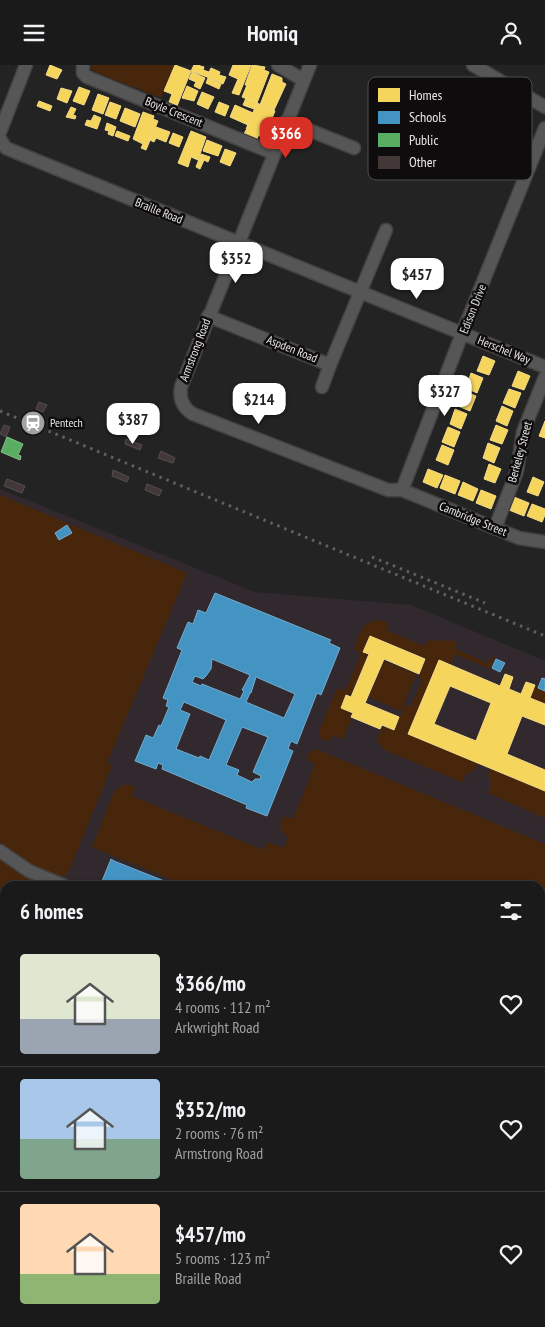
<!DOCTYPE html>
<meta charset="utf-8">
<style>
body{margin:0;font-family:"PT Sans Narrow",sans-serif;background:#242324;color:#f1f3f6;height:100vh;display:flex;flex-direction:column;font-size:19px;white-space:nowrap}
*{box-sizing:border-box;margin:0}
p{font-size:16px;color:#a0a1a3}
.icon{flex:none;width:28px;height:28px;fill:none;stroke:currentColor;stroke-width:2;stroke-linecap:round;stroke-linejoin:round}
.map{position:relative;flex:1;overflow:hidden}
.drawer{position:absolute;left:0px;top:816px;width:545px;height:446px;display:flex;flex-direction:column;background:#1b1a1b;border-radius:15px 15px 0 0;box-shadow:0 1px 4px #0004,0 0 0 1px #39383a}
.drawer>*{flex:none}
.price{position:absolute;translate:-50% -42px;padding:0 11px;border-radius:10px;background:#fff;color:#222;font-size:16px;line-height:32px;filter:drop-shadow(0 1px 2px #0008)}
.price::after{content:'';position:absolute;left:50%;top:30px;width:15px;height:11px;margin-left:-8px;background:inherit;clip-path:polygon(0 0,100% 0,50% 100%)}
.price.on{background:#d93025;color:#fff}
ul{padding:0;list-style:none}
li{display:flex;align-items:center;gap:15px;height:125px;padding:0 20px}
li+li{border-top:1px solid #39383a}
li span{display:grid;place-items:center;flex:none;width:140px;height:100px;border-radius:5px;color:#555}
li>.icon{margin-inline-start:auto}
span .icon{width:60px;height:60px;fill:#fffc;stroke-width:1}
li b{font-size:21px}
h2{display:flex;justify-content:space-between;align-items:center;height:60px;padding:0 20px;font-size:21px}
header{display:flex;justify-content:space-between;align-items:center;height:65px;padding:0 20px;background:#1b1a1b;font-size:22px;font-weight:800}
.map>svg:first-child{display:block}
</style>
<header><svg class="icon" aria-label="menu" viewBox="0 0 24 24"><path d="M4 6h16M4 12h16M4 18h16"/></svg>Homiq<svg class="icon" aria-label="person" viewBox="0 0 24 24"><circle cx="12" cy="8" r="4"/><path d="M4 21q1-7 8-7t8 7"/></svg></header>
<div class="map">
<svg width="545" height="1262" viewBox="0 0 545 1262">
<rect width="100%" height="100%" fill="#242324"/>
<path fill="#31292e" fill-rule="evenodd" d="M 0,424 L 255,527 L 411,540 L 545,596 L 545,1262 L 0,1262 ZM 5,821 L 540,821 L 540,1258 L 5,1258 Z"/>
<g fill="#47260b">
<polygon points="90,0 175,0 161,33 93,6"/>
<polygon points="0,430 187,508 107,698 112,701 68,808 62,812 57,813 53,821 5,821 5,976 0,987"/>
<path d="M 380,555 L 388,558 L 386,565 L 424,581 L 429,575 C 438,577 450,574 457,577 L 455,584 L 488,598 L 492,592 L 495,592 L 490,604 L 455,589 L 450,600 L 439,595 L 408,669 L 478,698 L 475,705 L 467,708 L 462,717 L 382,684 L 381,679 L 376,677 L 383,662 L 394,666 L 405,640 L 411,641 L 422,615 L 418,613 L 426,593 L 370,571 L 363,587 L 368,590 L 350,631 L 346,630 L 341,643 L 351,649 L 350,652 L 352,653 L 343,674 L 333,670 L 328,677 L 319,672 L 319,666 L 337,623 L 345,626 L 361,588 L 354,584 C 359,569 362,556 380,555 Z"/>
<polygon points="384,596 416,609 401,646 369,632"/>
<polygon points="535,620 545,626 545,639 530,633"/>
<path d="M 316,684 L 545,779 L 545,983 L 540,995 L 540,821 L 187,821 L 92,782 L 113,729 C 119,720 126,717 135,722 L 132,731 L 263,785 L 268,777 L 284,783 L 288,772 L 281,766 L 280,759 L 284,751 L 293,754 L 315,699 L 307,694 L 310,687 Z"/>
<polygon points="490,704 545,726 545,753 488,728 491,719 488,710"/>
<polygon points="545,1016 545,1058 540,1053 540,1028"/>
<polygon points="5,1022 5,1069 0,1081 0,1027"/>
<polygon points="0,1119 5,1121 5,1258 97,1258 99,1262 0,1262"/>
<polygon points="235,1258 290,1258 295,1259 296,1258 332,1258 348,1262 233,1262"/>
</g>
<g fill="#f6d55c" stroke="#f2da86" fill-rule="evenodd">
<polygon points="50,0 62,5 57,14 46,10"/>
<polygon points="175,0 191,6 177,41 169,37 172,29 164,26"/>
<polygon points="194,0 200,0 199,3 200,1 204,2 203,5 209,7 207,12 191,6"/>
<polygon points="233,0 251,0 239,30 232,28 238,14 229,10"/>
<polygon points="252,0 265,2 264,5 269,7 257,38 242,32 247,20 245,20"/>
<polygon points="211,3 220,7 219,10 226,12 223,19 207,12"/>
<polygon points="192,7 205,13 200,24 194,21 196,17 189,14"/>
<polygon points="272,9 282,13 282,17 286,19 274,45 260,40"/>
<polygon points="208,13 221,19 219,24 206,18"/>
<polygon points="187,21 198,26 194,36 182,33"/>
<polygon points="79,22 90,26 84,40 73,36"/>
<polygon points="61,23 72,26 67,38 57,34"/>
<polygon points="202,27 214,32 208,44 197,39"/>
<polygon points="98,29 109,33 103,49 92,45"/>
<polygon points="246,33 257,38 254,44 243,40"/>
<polygon points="39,36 52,41 50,46 37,41"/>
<polygon points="110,37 121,41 116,54 105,50"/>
<polygon points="219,37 229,41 225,51 215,47"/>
<polygon points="257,38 275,46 270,58 273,60 271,65 268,63 266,69 258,71 257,74 244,69 246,65 248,65 246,64"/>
<polygon points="235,40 253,48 248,60 230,52"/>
<polygon points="71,42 76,44 73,50 76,51 75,54 66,52"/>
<polygon points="125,43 140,49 135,62 120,56"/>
<polygon points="143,47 154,51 153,54 158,56 146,85 141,83 143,79 133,74"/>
<polygon points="94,50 101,53 97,64 85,60 87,55 91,56"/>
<polygon points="107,58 116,62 113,71 108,69 109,66 105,65"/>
<polygon points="156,62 170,67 166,77 156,73 154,77 150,75"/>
<polygon points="117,66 130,71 128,76 115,71"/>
<polygon points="191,66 206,72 198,95 191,92 188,102 178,98"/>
<polygon points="173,68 183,72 179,82 169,78"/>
<polygon points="207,75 222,81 218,91 203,86"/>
<polygon points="225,84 236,88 230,101 220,97"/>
<polygon points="201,89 210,92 208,97 204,95 200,104 196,102"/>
<polygon points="483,291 495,296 489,310 477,306"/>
<polygon points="518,306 530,311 524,325 512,321"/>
<polygon points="471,308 483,313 477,328 466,323"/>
<polygon points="509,324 521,328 515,343 503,338"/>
<polygon points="464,326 476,331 470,346 458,341"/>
<polygon points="502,341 513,346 507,361 496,356"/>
<polygon points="455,344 467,349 461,364 450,359"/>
<polygon points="545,356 545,373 539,371"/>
<polygon points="496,360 508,365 502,379 490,375"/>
<polygon points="448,362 460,367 454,382 442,377"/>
<polygon points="488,378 500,383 494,398 483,393"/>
<polygon points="442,380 454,385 448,400 436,395"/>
<polygon points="489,399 501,404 495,418 484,414"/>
<polygon points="428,404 443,410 437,423 423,417"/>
<polygon points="445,410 460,416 455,429 440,423"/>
<polygon points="533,412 544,417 538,431 527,427"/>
<polygon points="463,417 478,424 473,436 458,430"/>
<polygon points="481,425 496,431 491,444 476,438"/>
<polygon points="514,432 529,438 524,451 509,445"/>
<polygon points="532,439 545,444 545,450 542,457 527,451"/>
<polygon points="370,571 425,594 419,609 384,594 365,638 399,652 394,665 382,660 380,664 351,652 353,648 341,643 346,630 351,632 369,589 363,587"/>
<path d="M 439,595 L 500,621 L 505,609 L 513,612 L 509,624 L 521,629 L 526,617 L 535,620 L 530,633 L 545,639 L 545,660 L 522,651 L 507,689 L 545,705 L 545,726 L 408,669 ZM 450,621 L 491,638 L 476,676 L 434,659 Z"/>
</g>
<g fill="#4393c3" stroke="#74acce" fill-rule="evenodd">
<polygon points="67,460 72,468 59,475 55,468"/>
<path d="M 215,528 L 331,575 L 329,578 L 340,583 L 321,630 L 317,628 L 297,679 L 291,676 L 288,684 L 293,686 L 267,751 L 246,743 L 247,740 L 162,704 L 163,700 L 158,698 L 156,704 L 135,696 L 146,670 L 153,673 L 159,660 L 161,661 L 169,642 L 166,641 L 168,635 L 163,633 L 182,585 L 177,583 L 188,557 L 193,559 L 198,545 L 206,548 ZM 212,594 L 250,610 L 242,625 L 244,626 L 240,634 L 202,619 L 201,621 L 192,617 L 195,611 L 203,614 L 206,611 L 211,604 ZM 256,612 L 295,629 L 284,653 L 246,637 L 250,628 L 251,628 ZM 184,637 L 226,655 L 209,695 L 200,691 L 199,693 L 176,684 L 190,649 L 180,645 ZM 242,662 L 268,672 L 253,707 L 261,711 L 260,714 L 255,714 L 252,717 L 237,710 L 239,705 L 226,700 Z"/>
<polygon points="496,594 505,598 500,607 492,603"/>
<polygon points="542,613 545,614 545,626 538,623"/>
<polygon points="111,794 114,796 177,821 100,821"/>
<polygon points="5,1069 5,1093 0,1090 0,1081"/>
<polygon points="540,1123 545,1125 545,1234 540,1244"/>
<polygon points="511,1258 531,1258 529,1262 522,1262"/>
</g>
<polygon fill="#5aae61" stroke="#85bf89" points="7,372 23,379 18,390 21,391 20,395 1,387"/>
<g fill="#433738" stroke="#515051">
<polygon points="39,337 47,340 43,347 36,344"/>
<polygon points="4,360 10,362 6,372 0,369"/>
<polygon points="126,374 142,380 140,385 125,379"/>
<polygon points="161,386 175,393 173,398 158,393"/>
<polygon points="113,405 129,412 127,417 112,411"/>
<polygon points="7,414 25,421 22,428 4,421"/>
<polygon points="147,419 162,425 159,431 145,425"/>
</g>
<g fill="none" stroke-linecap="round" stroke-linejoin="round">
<defs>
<g id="street">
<polyline points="83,0 83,8 87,12 273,88"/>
<polyline points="278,0 303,15"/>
<path d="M 310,0 L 181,322 C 179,334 183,343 193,349 L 388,425 L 402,425 L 519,473 L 545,477"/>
<polyline points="473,0 545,42"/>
<polyline points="286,56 354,83"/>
<polyline points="0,67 26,0"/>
<polyline points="0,74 6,83 13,86 545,302"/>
<polyline points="208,251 330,300 386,165"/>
<polyline points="322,322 330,300"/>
<polyline points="402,425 462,269 545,63"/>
<polyline points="495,463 517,406 523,367 545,312"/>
<polyline points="0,786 29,806 65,821"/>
</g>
</defs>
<use href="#street" stroke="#424041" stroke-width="15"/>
<use href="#street" stroke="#565656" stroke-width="12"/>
<g stroke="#616061" stroke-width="3" stroke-dasharray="2.5 5" stroke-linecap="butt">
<polyline points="0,346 545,571"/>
<polyline points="372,492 485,538"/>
</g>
</g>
<defs>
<symbol id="station-disc" viewBox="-11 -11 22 22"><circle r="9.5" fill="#a3a2a3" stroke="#0e0c0d"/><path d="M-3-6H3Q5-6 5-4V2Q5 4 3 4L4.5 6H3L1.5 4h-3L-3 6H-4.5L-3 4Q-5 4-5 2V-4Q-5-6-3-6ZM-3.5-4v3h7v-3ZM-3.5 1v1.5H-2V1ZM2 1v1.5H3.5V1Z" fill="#fff"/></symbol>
</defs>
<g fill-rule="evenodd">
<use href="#station-disc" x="19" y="344" width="28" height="28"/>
</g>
<g text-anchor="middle" stroke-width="5" stroke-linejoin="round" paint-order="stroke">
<g font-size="12" fill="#e8e6e7" stroke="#0e0c0d">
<text transform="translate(174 47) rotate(22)" y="4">Boyle Crescent</text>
<text transform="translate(159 146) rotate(22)" y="4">Braille Road</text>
<text transform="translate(473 244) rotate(-68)" y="4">Edison Drive</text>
<text transform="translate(292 284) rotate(22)" y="4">Aspden Road</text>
<text transform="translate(195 285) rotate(-69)" y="4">Armstrong Road</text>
<text transform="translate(504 285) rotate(22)" y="4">Herschel Way</text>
<text transform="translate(520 387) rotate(-75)" y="4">Berkeley Street</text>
<text transform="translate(473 454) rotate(22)" y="4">Cambridge Street</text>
</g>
<g font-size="12" fill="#e8e6e7" stroke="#0e0c0d" text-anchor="start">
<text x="50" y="362">Pentech</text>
</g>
</g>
<rect x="368" y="12" width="164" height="103" rx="8" fill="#0e0c0d" stroke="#4f4d4e" stroke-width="1"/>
<rect x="378" y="23" width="22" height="14" fill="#f6d55c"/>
<rect x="378" y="46" width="22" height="13" fill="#4393c3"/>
<rect x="378" y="68" width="22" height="14" fill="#5aae61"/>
<rect x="378" y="91" width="22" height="13" fill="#433738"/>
<g font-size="14" fill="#e8e6e7">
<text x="409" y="35">Homes</text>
<text x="409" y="57">Schools</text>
<text x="409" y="80">Public</text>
<text x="409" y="102">Other</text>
</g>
</svg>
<b class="price on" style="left:286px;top:94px">$366</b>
<b class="price" style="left:236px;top:219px">$352</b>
<b class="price" style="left:417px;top:235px">$457</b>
<b class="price" style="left:445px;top:352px">$327</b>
<b class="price" style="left:259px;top:360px">$214</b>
<b class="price" style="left:133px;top:380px">$387</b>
<section class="drawer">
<h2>6 homes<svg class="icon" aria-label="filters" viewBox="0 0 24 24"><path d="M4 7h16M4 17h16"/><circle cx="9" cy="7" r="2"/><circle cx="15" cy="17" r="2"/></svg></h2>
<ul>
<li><span style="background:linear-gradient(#dfe7d0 65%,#9aa5b1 0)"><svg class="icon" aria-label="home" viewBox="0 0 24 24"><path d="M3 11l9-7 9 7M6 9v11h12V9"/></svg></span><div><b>$366/mo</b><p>4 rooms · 112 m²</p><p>Arkwright Road</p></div><svg class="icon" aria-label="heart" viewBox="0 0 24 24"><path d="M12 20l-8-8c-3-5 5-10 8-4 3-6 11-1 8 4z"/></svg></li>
<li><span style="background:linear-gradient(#a9c7e8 60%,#7fa58c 0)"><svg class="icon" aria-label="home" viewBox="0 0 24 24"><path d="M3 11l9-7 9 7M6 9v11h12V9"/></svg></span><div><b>$352/mo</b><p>2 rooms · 76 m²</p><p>Armstrong Road</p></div><svg class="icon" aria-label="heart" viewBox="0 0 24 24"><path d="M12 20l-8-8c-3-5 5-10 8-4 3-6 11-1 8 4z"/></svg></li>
<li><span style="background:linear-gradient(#ffd9b3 70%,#8fb573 0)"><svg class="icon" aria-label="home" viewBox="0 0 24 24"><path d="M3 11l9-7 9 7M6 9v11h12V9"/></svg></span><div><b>$457/mo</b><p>5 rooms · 123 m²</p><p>Braille Road</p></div><svg class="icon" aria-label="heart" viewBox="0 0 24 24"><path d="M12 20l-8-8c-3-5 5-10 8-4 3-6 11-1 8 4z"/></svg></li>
</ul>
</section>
</div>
